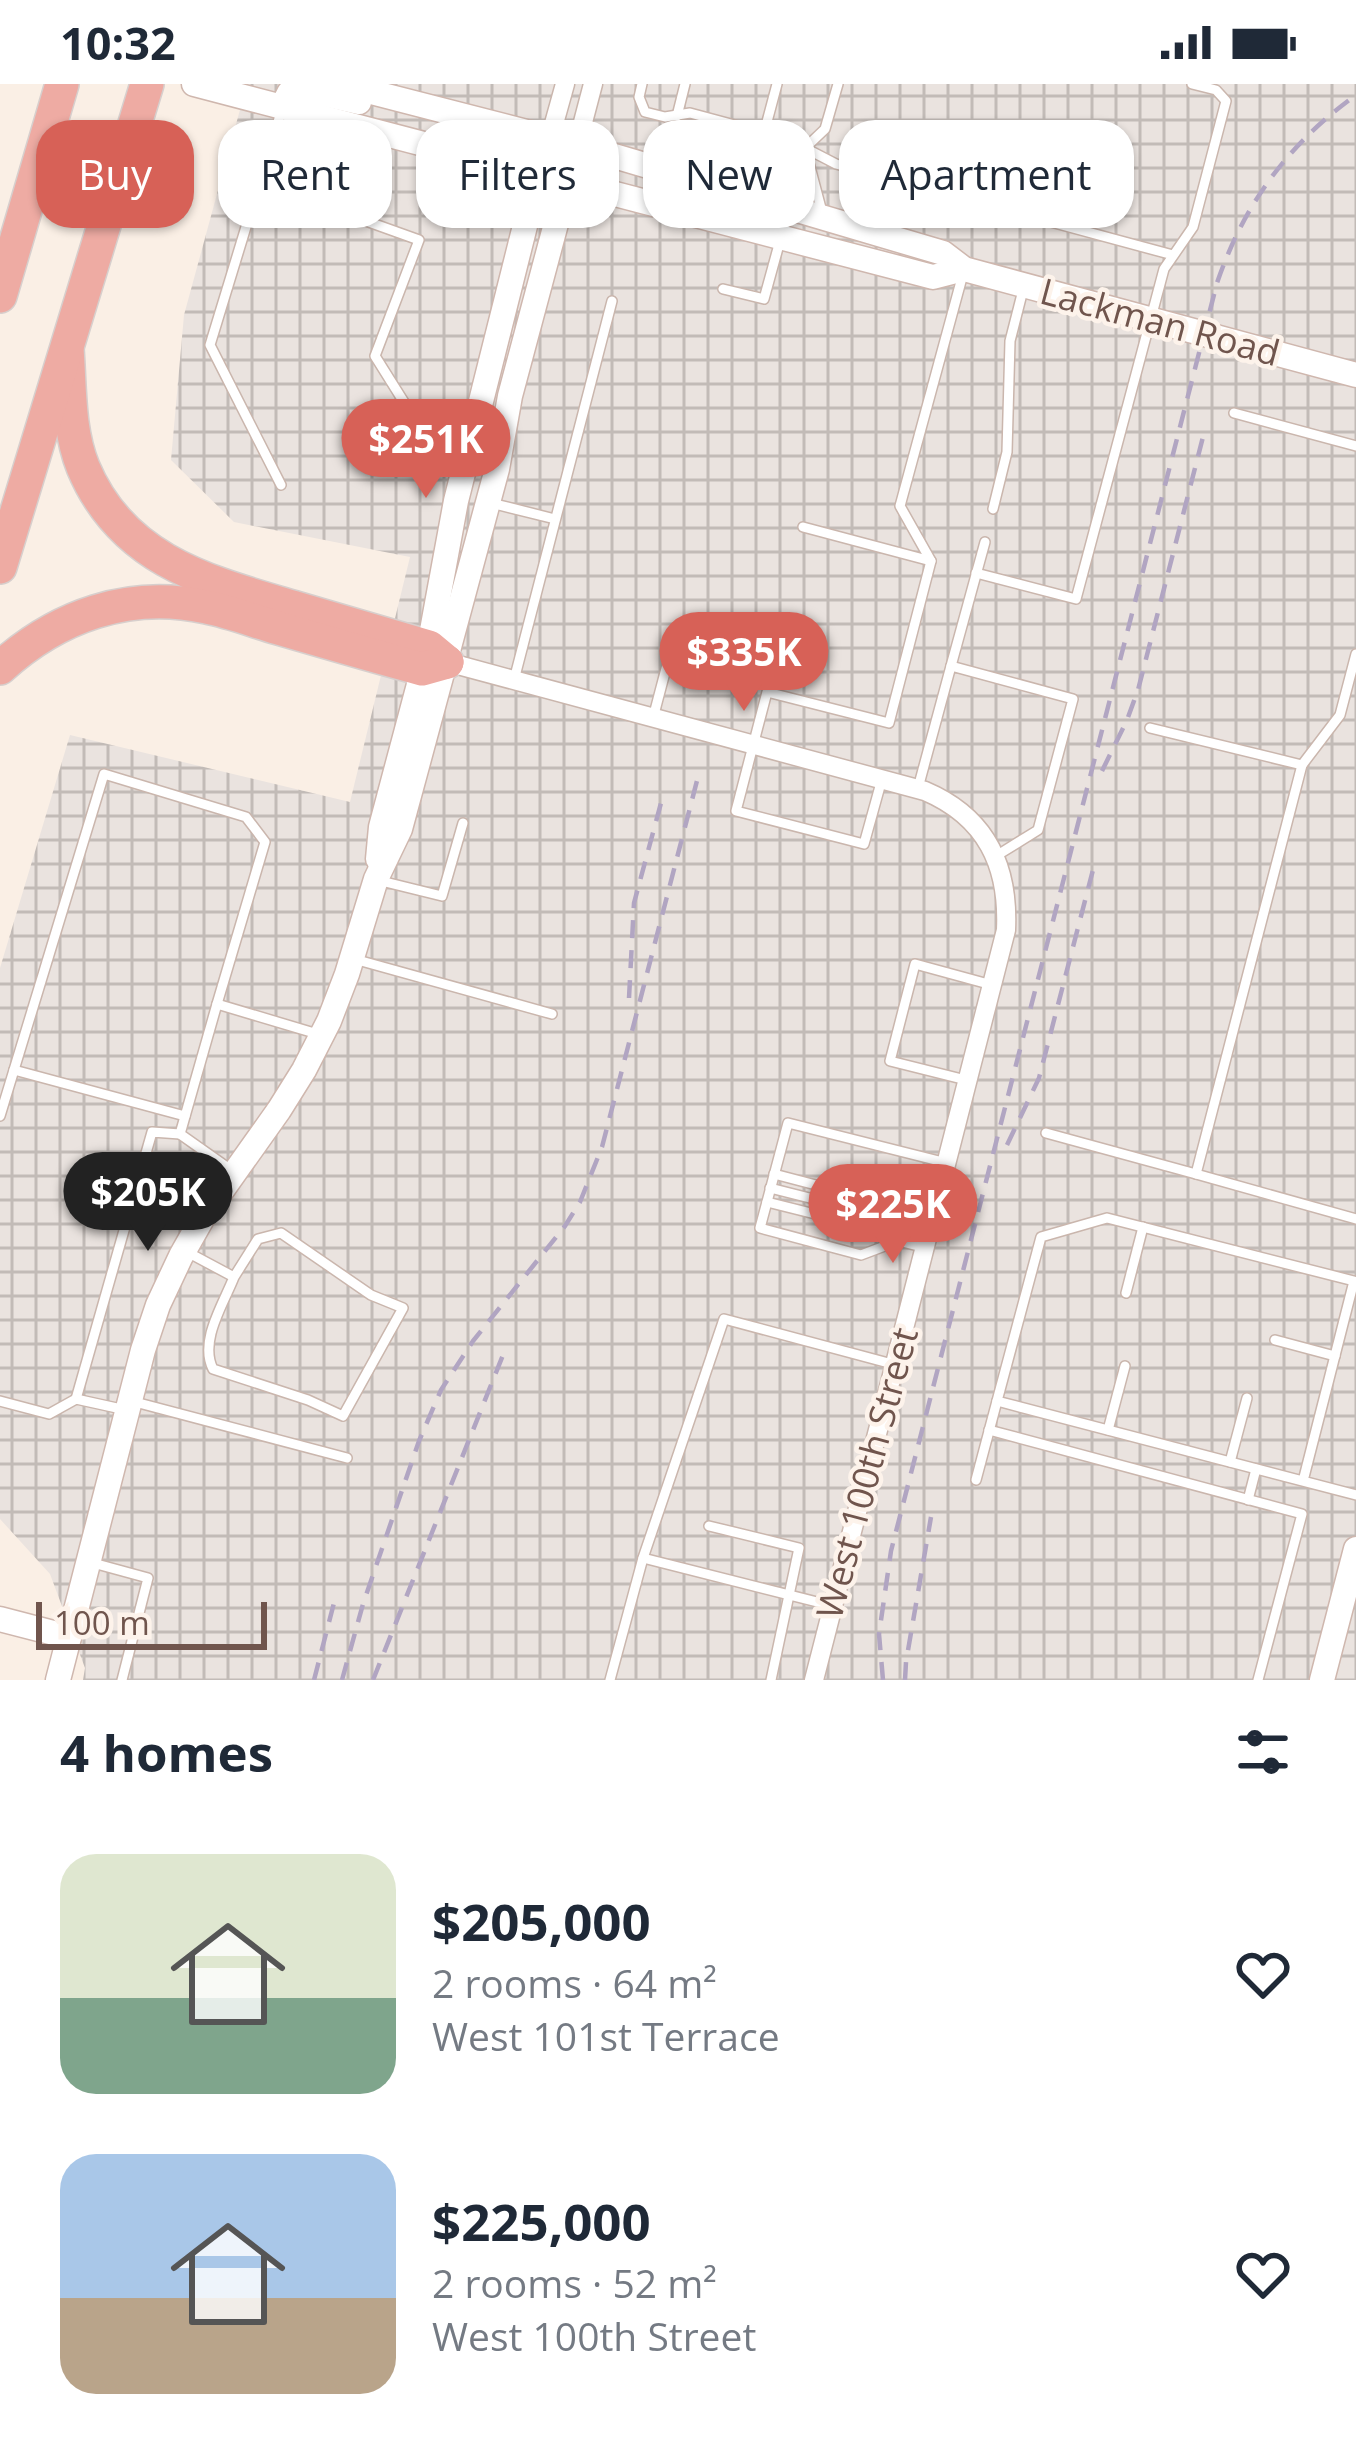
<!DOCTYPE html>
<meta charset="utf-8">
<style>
body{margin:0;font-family:"Open Sans",sans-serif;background:#f2f2f3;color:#1f2937;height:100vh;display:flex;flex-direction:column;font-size:45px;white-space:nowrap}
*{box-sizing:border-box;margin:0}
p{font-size:39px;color:#747a83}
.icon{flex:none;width:66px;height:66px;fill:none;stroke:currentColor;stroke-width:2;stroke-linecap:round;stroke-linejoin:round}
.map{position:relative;height:1596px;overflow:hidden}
.side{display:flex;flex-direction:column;background:#fff;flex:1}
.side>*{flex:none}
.guide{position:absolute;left:36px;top:36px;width:1284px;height:108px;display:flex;gap:24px}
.scale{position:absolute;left:36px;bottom:30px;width:231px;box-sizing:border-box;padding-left:12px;border:6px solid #70554d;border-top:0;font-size:33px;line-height:42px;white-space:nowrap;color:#70554d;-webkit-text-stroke:9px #fdf3eb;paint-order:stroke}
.price{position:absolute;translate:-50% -102px;padding:0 27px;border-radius:42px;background:#d76157;color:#fff;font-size:39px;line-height:78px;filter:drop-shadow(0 3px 6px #0008)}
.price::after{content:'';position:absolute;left:50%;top:72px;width:36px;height:27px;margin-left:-18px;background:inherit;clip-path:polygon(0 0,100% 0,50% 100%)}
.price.selected{background:#222;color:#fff}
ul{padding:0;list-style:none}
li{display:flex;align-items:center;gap:36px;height:300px;padding:0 60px}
li span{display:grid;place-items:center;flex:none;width:336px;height:240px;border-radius:36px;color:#555}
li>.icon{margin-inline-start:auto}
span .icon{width:144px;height:144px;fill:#fffc;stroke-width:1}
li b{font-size:51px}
h2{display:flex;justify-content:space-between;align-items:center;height:144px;padding:0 60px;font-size:51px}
.chip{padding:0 42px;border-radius:36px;background:#fff;box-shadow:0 3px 9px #0004;font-size:42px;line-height:108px}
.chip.selected{background:#d76157;color:#fff}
.status{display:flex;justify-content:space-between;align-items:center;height:84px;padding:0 60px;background:#fff;direction:ltr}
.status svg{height:33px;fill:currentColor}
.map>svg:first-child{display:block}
</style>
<div class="status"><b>10:32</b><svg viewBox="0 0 49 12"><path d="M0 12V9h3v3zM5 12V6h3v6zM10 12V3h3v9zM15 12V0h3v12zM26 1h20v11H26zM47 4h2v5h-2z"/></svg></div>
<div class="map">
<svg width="1356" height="1596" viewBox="0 0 1356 1596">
<defs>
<pattern id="industrial-grid" width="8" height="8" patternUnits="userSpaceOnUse" patternTransform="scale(3)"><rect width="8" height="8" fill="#eae3df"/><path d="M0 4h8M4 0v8" fill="none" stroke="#c2bbb7"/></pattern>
</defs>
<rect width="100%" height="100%" fill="#faefe5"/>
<polygon fill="url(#industrial-grid)" points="247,0 1356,0 1356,1596 83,1596 85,1584 50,1490 0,1435 0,884 70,651 350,718 410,473 234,438 171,376 184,231"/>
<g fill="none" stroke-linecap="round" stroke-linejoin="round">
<defs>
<g id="lane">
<polyline points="642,0 639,13 645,28 665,33 690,29 764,49 805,64 836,80 1173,171"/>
<polyline points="677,32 685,0"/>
<polyline points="764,49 777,0"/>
<polyline points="805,64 822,128"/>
<polyline points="256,109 366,137 419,156 375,272 407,323 473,333"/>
<polyline points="749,111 784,69 805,64 825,45 838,0"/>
<polyline points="723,205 764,215 789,124"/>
<polyline points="1234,329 1356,362"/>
<polyline points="281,401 210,261 281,28"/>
<polyline points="491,419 555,435"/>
<polyline points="993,425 1007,368 1010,257 1023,206"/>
<polyline points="803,443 931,477"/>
<polyline points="976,489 1076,515 1164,185 1193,143 1226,17 1216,6 1192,0"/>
<polyline points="951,582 985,458"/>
<polyline points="514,596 612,217"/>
<polyline points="653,634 668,577"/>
<polyline points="1150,644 1302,681 1340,631 1356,570"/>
<polyline points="1302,681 1196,1090 1356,1135"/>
<polyline points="882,695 864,760 736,727 767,608 889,639 931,477 900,422 963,190"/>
<polyline points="918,704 951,582 1073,615 1038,746 996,772"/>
<polyline points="381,797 442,812 463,739"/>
<polyline points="354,875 552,930"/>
<polyline points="14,986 185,1032"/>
<polyline points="966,996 890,977 915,880 992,901"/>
<polyline points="0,1032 104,690 246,733 265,758 217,920"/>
<polyline points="1046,1049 1196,1090"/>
<polyline points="231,1086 180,1050 217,920 321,951"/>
<polyline points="774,1090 877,1117 898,1157"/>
<polyline points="770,1104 873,1130 887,1144"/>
<polyline points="767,1118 871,1144 898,1157"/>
<polyline points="926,1164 898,1157 861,1171 760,1144 788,1039 947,1079"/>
<path d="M 189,1169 L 234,1193 C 223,1221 199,1257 213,1285 L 308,1316 L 343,1332 L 403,1224 L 371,1211 L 281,1149 L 258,1155 L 234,1193"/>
<polyline points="1126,1209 1143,1143"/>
<polyline points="1275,1256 1335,1272"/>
<polyline points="76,1315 152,1048 180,1050"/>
<polyline points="0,1317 49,1330 76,1315 126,1326"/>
<polyline points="135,1318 347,1374"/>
<polyline points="989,1346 1302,1430 1258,1596"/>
<polyline points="1108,1346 1125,1282"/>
<polyline points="1230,1378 1247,1314"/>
<polyline points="976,1396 997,1317"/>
<polyline points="1303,1397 1354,1197 1107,1134 1041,1153 997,1317 1356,1411"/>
<polyline points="1248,1416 1256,1385"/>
<polyline points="709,1442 799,1464 771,1596"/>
<polyline points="643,1474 833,1522"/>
<polyline points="93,1479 148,1494 122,1596"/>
<polyline points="610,1596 643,1474 724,1235 896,1281"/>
</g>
<g id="street">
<polyline points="550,54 565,0"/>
<polyline points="577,61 593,0"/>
<path d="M 447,578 L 925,707 C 986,733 1009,781 1006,846 L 814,1596"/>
</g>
<g id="secondary">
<polyline points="194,0 933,193 964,185"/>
<polyline points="340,0 577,61 943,169 964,185 1356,291"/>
<polyline points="282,23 289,9 302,5 359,18"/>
<polyline points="378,775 381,743 429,563 456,417 538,90 550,54"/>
<polyline points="0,1535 69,1553"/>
<polyline points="58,1596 143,1266 158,1221 181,1172 203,1133 279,1026 304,986 329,937 347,890 376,795 400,745 497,385 510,312 577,61"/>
<polyline points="1322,1596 1356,1465"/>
</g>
<g id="highway">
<polyline points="0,212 62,0"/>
<path d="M 67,265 C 70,304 68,346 83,383 C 122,477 208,498 296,524 C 340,537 385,550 429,563 L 447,578"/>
<polyline points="0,483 147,0"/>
<path d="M 0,584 C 57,532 129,506 206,523 C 231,528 254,537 278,544 C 326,558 374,572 422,585 L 447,578"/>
</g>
</defs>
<use href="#lane" stroke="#cab6ad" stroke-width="12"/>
<use href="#street" stroke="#cab6ad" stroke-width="21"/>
<use href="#secondary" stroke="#cfb7ae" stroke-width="27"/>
<use href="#highway" stroke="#d7cfcd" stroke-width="36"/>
<use href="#lane" stroke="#fff" stroke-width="9"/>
<use href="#street" stroke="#fff" stroke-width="18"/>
<use href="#secondary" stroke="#fff" stroke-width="24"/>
<use href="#highway" stroke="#eeaba3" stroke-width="33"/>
<g stroke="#b1a5c2" stroke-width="4.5" stroke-dasharray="18 12" stroke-linecap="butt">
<polyline points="1102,687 1127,636 1138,606 1204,349"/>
<polyline points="629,914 634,819 661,719"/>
<polyline points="1007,1061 1039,994 1094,782"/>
<polyline points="314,1596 335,1515"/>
<polyline points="342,1596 363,1520 419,1357 441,1306 473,1257 565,1142 580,1118 602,1063 699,689"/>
<polyline points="373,1596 505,1266"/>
<path d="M 883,1596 L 879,1550 L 891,1467 L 1217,199 C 1244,120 1288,60 1356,11"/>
<polyline points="905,1596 906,1578 931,1433"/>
</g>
</g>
<g text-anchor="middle" stroke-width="9" stroke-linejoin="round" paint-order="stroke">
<g font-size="36" fill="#70554d" stroke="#fdf3eb">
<text transform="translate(1160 238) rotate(15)" y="13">Lackman Road</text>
<text transform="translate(867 1389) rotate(-75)" y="13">West 100th Street</text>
</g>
</g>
</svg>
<div class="scale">100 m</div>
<b class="price" style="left:426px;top:417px">$251K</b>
<b class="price" style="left:744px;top:630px">$335K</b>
<b class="price selected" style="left:148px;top:1170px">$205K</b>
<b class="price" style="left:893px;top:1182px">$225K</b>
<div class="guide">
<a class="chip selected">Buy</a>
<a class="chip">Rent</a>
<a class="chip">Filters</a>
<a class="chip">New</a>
<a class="chip">Apartment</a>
</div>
</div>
<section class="side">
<h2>4 homes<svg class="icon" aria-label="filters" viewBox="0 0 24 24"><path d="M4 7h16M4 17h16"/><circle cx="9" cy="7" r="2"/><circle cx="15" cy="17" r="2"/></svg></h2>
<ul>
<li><span style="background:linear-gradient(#dfe7d0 60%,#7fa58c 0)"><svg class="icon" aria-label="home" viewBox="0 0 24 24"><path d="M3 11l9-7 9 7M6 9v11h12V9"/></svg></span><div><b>$205,000</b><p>2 rooms · 64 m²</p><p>West 101st Terrace</p></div><svg class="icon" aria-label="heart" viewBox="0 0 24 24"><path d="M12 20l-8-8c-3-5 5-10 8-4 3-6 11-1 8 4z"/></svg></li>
<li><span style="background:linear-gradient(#a9c7e8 60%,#b9a48a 0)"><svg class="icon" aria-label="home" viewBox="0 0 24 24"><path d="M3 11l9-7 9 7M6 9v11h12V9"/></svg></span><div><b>$225,000</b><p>2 rooms · 52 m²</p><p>West 100th Street</p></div><svg class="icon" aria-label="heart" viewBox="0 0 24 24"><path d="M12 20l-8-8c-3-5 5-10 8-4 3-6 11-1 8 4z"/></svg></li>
</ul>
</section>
